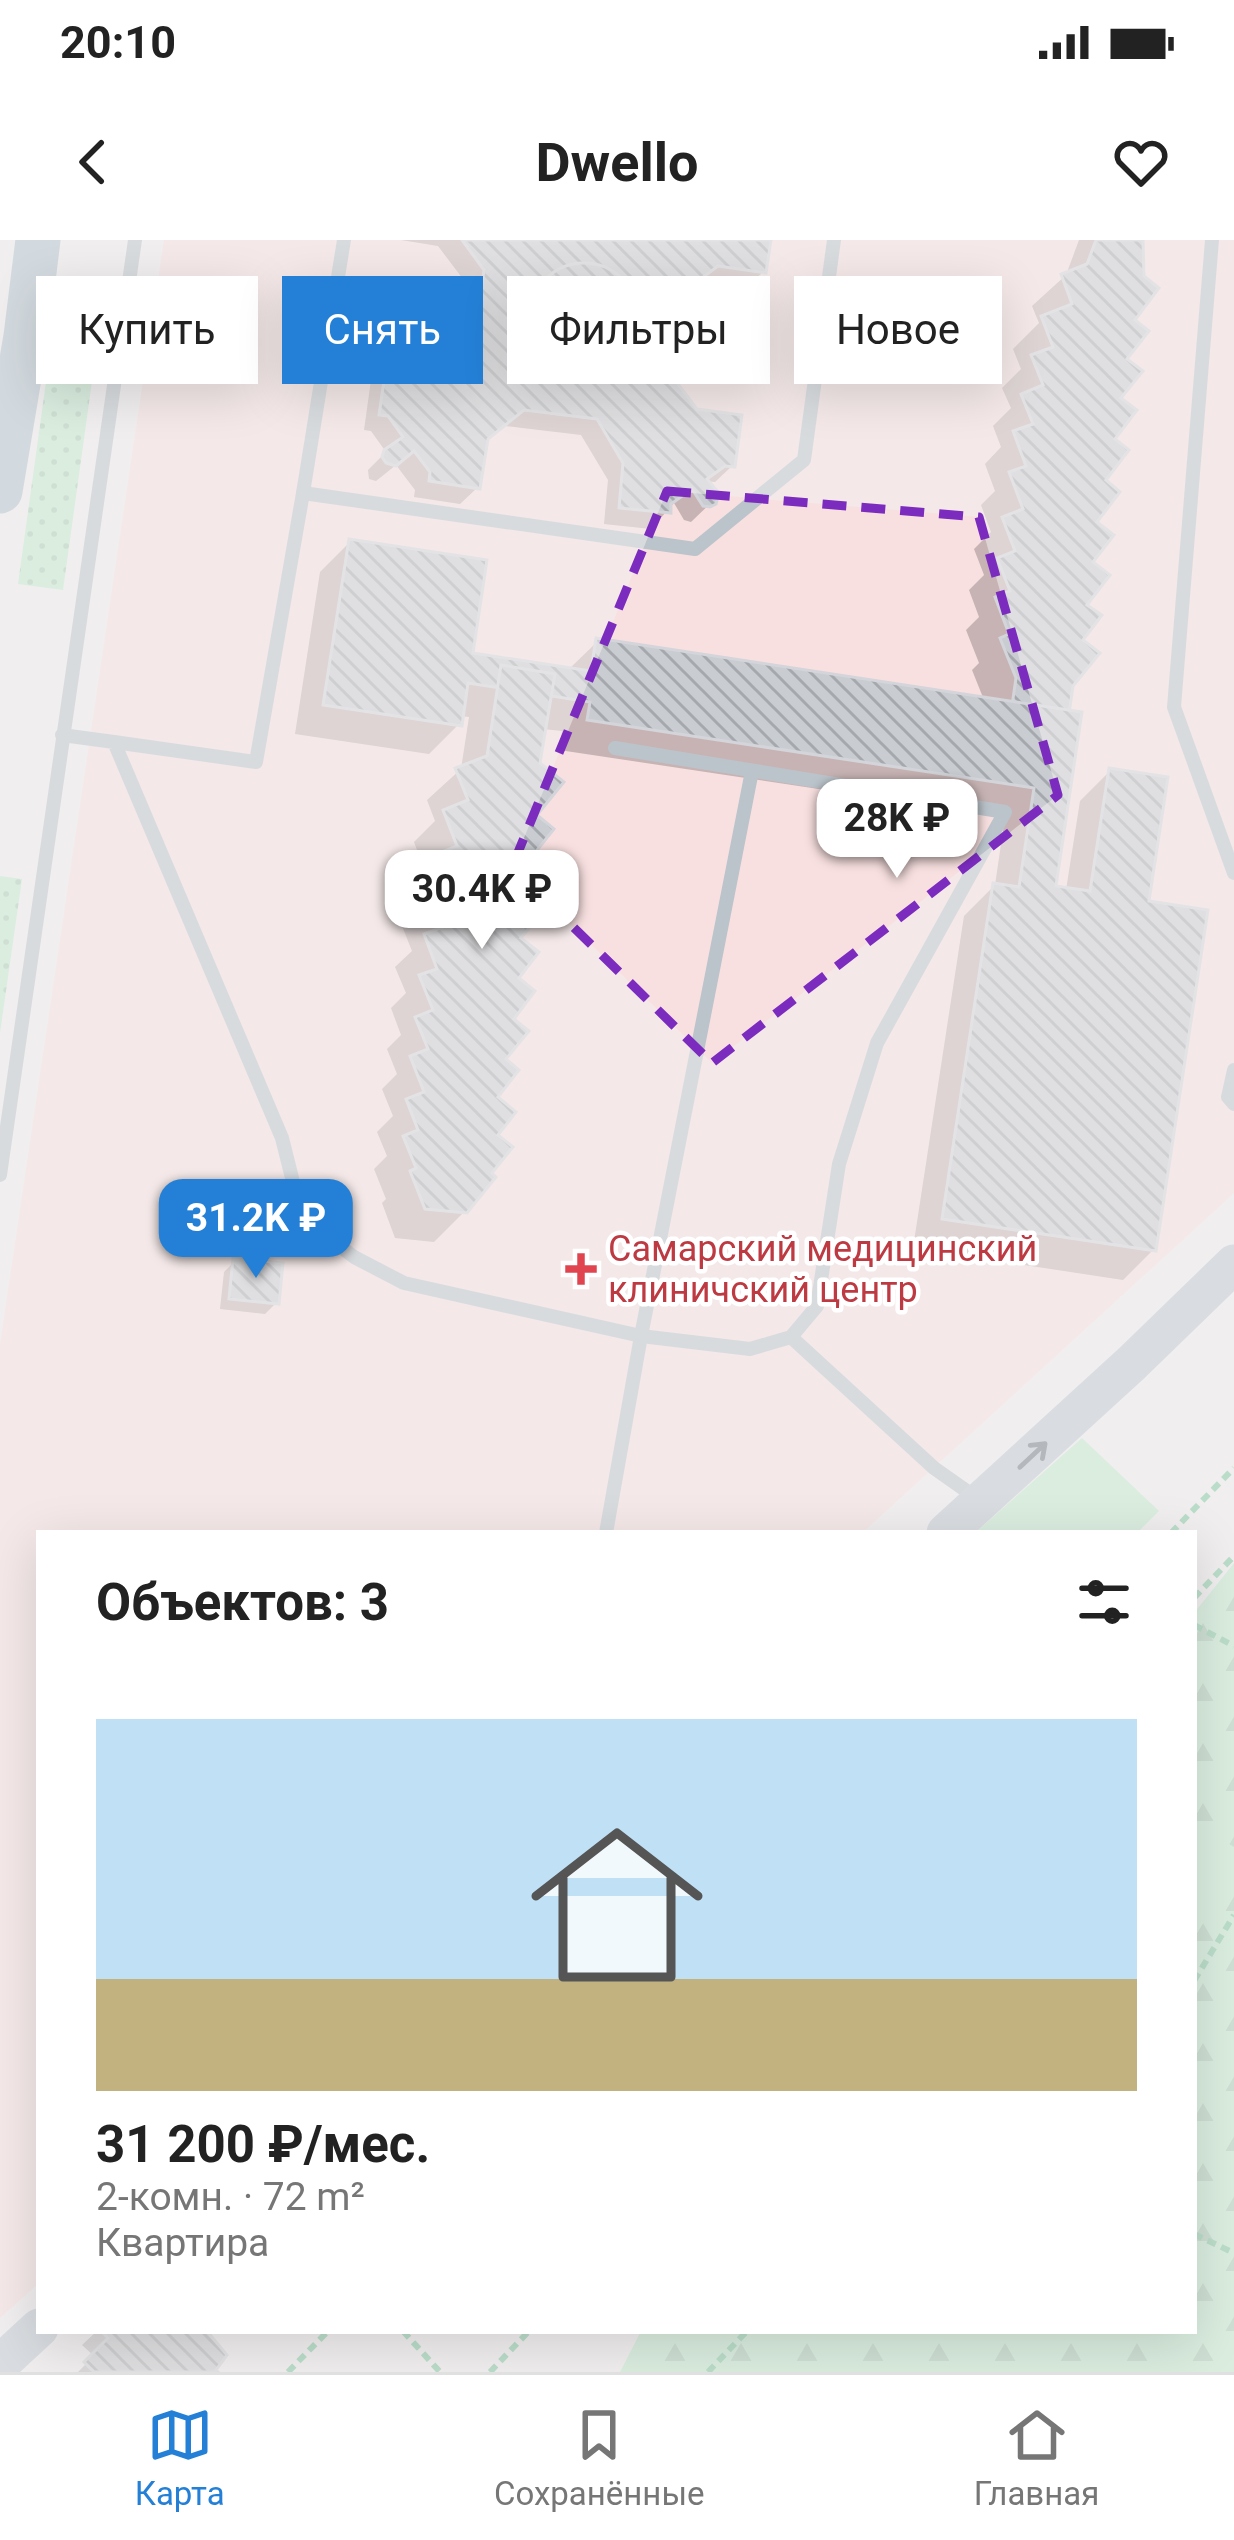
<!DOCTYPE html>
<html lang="ru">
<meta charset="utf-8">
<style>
body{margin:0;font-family:Roboto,sans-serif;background:#f6f6f6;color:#222;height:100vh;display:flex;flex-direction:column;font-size:45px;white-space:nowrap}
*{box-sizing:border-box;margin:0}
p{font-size:39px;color:#767676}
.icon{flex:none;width:66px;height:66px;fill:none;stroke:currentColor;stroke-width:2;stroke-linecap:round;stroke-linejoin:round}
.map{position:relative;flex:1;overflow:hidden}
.side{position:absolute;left:36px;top:1290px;width:1161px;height:804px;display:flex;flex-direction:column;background:#fff;border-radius:0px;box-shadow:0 12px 48px #0002}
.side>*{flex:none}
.hud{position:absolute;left:36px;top:36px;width:1164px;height:108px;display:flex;gap:24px}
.price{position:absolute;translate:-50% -102px;padding:0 27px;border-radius:24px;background:#fff;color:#222;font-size:39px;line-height:78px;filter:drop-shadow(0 3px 6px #0008)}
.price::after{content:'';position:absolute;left:50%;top:72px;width:36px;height:27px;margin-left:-18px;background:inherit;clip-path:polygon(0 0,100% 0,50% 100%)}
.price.active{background:#2480d6;color:#fff}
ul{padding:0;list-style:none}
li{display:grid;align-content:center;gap:24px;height:636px;padding:0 60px}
li span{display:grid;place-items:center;height:372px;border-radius:0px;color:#555}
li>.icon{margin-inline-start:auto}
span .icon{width:216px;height:216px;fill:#fffc;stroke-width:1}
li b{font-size:51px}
h2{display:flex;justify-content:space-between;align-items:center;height:144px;padding:0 60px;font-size:51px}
.chip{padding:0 42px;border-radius:0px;background:#fff;box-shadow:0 12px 48px #0002;font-size:42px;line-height:108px}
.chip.active{background:#2480d6;color:#fff}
.status{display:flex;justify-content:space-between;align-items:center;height:84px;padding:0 60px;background:#fff;direction:ltr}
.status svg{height:33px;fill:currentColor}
header{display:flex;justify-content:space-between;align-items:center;height:156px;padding:0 60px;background:#fff;font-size:54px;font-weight:700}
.tab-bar{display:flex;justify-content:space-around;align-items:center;height:168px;border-top:3px solid #e0e0e0;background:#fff;font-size:33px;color:#767676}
.tab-bar a{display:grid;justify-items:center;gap:6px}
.tab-bar .active{color:#2480d6}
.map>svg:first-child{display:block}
</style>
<div class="status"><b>20:10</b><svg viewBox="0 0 49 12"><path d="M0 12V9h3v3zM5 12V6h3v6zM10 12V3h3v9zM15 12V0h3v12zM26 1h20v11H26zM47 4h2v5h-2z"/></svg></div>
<header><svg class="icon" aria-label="back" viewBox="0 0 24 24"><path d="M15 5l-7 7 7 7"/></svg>Dwello<svg class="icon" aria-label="heart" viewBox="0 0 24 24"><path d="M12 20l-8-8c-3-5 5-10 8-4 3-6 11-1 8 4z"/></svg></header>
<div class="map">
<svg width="1234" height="2132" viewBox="0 0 1234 2132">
<defs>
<pattern id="grass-dots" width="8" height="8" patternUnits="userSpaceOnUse" patternTransform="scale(3)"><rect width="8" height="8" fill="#bfeccd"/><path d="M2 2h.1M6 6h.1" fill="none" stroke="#a6ccb2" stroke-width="1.8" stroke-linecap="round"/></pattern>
<pattern id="forest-firs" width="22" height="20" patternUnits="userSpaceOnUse" patternTransform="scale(3)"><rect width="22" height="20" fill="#bfeccd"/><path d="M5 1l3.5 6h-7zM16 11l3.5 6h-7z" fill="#a6ccb2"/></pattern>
<pattern id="building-back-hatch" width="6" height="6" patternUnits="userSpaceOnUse" patternTransform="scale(3)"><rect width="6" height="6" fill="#c9ccd1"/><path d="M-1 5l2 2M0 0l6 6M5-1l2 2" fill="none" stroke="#a5a8ad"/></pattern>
</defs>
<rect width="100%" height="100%" fill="#f1eeef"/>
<polygon fill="#f9e0e0" points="164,0 1234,0 1234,953 862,1293 39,1293 39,2043 0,2078 0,1105"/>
<g fill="url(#grass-dots)">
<polygon points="53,91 98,98 63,350 18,344"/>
<polygon points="0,636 22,639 0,793"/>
</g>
<polygon fill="url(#forest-firs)" points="1234,1323 1234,2132 620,2132 641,2091 1194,2091 1194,1373"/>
<g fill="#bfeccd">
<polygon points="1082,1198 1159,1271 1137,1293 975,1293"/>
<polygon points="1194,1582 1234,1607 1234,1636 1194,1697"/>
</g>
<g fill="#0003">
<polygon points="401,0 768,0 763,32 746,48 699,41 675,59 666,133 732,226 715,242 704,241 715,259 691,282 684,280 674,263 651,289 604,284 608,240 581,195 505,186 484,202 477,248 460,264 414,257 415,250 396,225 376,241 369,239 368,230 386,212 371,191 364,190 371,140 388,124 440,131 458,119 469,47 438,6"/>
<polygon points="1079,0 1140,0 1131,80 1111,200 1093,282 1079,400 1071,445 1052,648 1066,650 1080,561 1110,531 1146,663 1153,1010 1123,1040 913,1008 964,676 995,645 1005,577 559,510 562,491 543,489 509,779 494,858 494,896 465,971 434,1002 395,998 382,963 386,959 374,929 387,916 377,892 393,876 382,849 397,834 387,809 401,795 391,768 406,753 395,727 412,711 402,686 419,669 410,646 425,631 414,602 435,581 427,560 461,529 469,477 460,476 459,484 429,514 295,494 320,332 350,302 470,415 568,430 597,402 984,460 972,430 979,423 966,390 979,377 969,350 984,335 974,309 991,292 981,265 995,251 985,224 1001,207 993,186 1011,168 1002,148 1021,129 1013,109 1039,83 1032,66 1066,35"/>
<polygon points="235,1021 276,1063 265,1074 220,1069 224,1032"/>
<polygon points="97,2091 203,2091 213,2132 78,2132 94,2116 82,2105"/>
</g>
<g fill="url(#building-back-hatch)" stroke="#d3d5da" stroke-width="3">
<polygon points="462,0 771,0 766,33 718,26 679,55 669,132 697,169 742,175 735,227 725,226 707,239 719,253 716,264 710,267 703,266 692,249 671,264 671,273 619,268 623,223 597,179 524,170 488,199 480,249 429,241 430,232 414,211 396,226 386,223 382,217 384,210 403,197 388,176 379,175 387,120 439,128 473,106 484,30"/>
<polygon points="1096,0 1143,0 1144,36 1159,48 1135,80 1149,91 1127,119 1143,131 1121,158 1137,170 1115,199 1129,210 1106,240 1120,252 1097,282 1114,295 1093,322 1110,335 1087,365 1102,375 1083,400 1100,413 1073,446 1062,522 1005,514 1016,438 1000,398 1009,394 995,357 1010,351 997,318 1015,311 1002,277 1023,269 1009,232 1026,226 1013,191 1033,184 1021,154 1043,145 1031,115 1053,107 1041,76 1072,64 1061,34 1087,24"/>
<circle cx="584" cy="77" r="54"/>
<circle cx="585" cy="78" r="35"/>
<polygon points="349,299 487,320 473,413 591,431 596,398 1082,472 1056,646 1090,651 1109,528 1168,537 1149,661 1208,670 1156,1011 942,979 993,643 1019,647 1034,548 587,480 590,462 468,443 462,486 323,465"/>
<polygon points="501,425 555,434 540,523 564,542 537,575 554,589 534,614 550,626 528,653 546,667 521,698 539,712 519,738 535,751 514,779 529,791 506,819 519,830 498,857 516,872 498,895 513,907 492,933 496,937 467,973 425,969 410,931 416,928 403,896 418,890 406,859 424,852 410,816 428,809 415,777 433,770 419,735 437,729 424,694 443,687 430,653 451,645 439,613 457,606 443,570 468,560 455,528 487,516"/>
<polygon points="233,1018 283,1023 279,1064 229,1059"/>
<polygon points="101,2091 207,2091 227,2115 216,2130 218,2132 94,2132 84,2122 108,2098"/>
</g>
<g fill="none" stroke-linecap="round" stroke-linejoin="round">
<g stroke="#79c89b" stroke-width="6" stroke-dasharray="9 6" stroke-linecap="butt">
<polyline points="1171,1293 1234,1228"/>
<polyline points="1194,1358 1234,1316"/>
<polyline points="1194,1385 1234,1406"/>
<polyline points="1194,1741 1234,1675"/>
<polyline points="1194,1994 1234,2013"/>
<polyline points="403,2091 440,2132"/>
<polyline points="288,2132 328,2091"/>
<polyline points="490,2132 529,2091"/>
<polyline points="708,2132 747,2091"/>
</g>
<g stroke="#bbc4cb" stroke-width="14">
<polyline points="1212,0 1174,467 1234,633"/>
<polyline points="303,253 344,0"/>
<polyline points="62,495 114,502 282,898 296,954 319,990 354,1017 404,1043 641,1096 750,1109 791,1097 817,1066 839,924 877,803 1005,572 615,508"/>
<polyline points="114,502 256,522 303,253 695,309 804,220 834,0"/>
<polyline points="1234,830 1228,857 1234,864"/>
<polyline points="0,935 135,0"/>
<polyline points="791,1097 934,1228 978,1259"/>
<polyline points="606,1293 641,1096 752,531"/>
</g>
<g stroke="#bdc8d1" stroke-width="39">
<polyline points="946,1293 1132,1123 1234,1024"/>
<polyline points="0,2124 39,2088"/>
</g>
<polyline stroke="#b0c0cc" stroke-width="45" points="0,251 26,96 38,0"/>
</g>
<defs><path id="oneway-shaft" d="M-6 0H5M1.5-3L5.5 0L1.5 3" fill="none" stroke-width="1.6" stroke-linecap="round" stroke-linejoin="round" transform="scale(3)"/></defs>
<use stroke="#6b767e" href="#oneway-shaft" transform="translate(1033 1215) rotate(-43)"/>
<path d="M0 0H1234V2132H0ZM 667,251 L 979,277 L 1058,555 L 712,823 L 512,627 Z" fill="#f1eeef" fill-opacity=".55" fill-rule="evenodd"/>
<path fill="none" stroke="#7b2cbf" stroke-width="9" stroke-dasharray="24 15" stroke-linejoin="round" d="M 667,251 L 979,277 L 1058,555 L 712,823 L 512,627 Z"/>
<path fill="#e0444e" stroke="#fff" stroke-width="4.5" d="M575 1011h12v12h12v12h-12v12h-12v-12h-12v-12h12z"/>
<g text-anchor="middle" stroke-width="9" stroke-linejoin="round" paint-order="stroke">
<g font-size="36" fill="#be3a42" stroke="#fff" text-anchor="start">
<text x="608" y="1021">Самарский медицинский<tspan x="608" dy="41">клиничский центр</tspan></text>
</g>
</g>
</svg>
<b class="price" style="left:897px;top:641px">28K ₽</b>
<b class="price" style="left:482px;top:712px">30.4K ₽</b>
<b class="price active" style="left:256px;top:1041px">31.2K ₽</b>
<div class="hud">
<a class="chip">Купить</a>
<a class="chip active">Снять</a>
<a class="chip">Фильтры</a>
<a class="chip">Новое</a>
</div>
<section class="side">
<h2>Объектов: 3<svg class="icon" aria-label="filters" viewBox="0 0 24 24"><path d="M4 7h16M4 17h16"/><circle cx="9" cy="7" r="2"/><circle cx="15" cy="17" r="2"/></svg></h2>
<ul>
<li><span style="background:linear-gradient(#bfe0f5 70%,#c2b280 0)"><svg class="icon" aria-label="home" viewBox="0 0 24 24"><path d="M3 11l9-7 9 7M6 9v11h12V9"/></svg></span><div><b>31 200 ₽/мес.</b><p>2-комн. · 72 m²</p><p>Квартира</p></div></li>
</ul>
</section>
</div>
<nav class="tab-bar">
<a class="active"><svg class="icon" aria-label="map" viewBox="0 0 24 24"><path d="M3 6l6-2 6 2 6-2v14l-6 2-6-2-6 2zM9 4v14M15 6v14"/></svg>Карта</a>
<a><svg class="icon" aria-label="saved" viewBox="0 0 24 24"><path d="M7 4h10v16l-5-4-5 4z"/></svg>Сохранённые</a>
<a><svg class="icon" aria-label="home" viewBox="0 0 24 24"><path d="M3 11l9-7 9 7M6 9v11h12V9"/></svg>Главная</a>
</nav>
